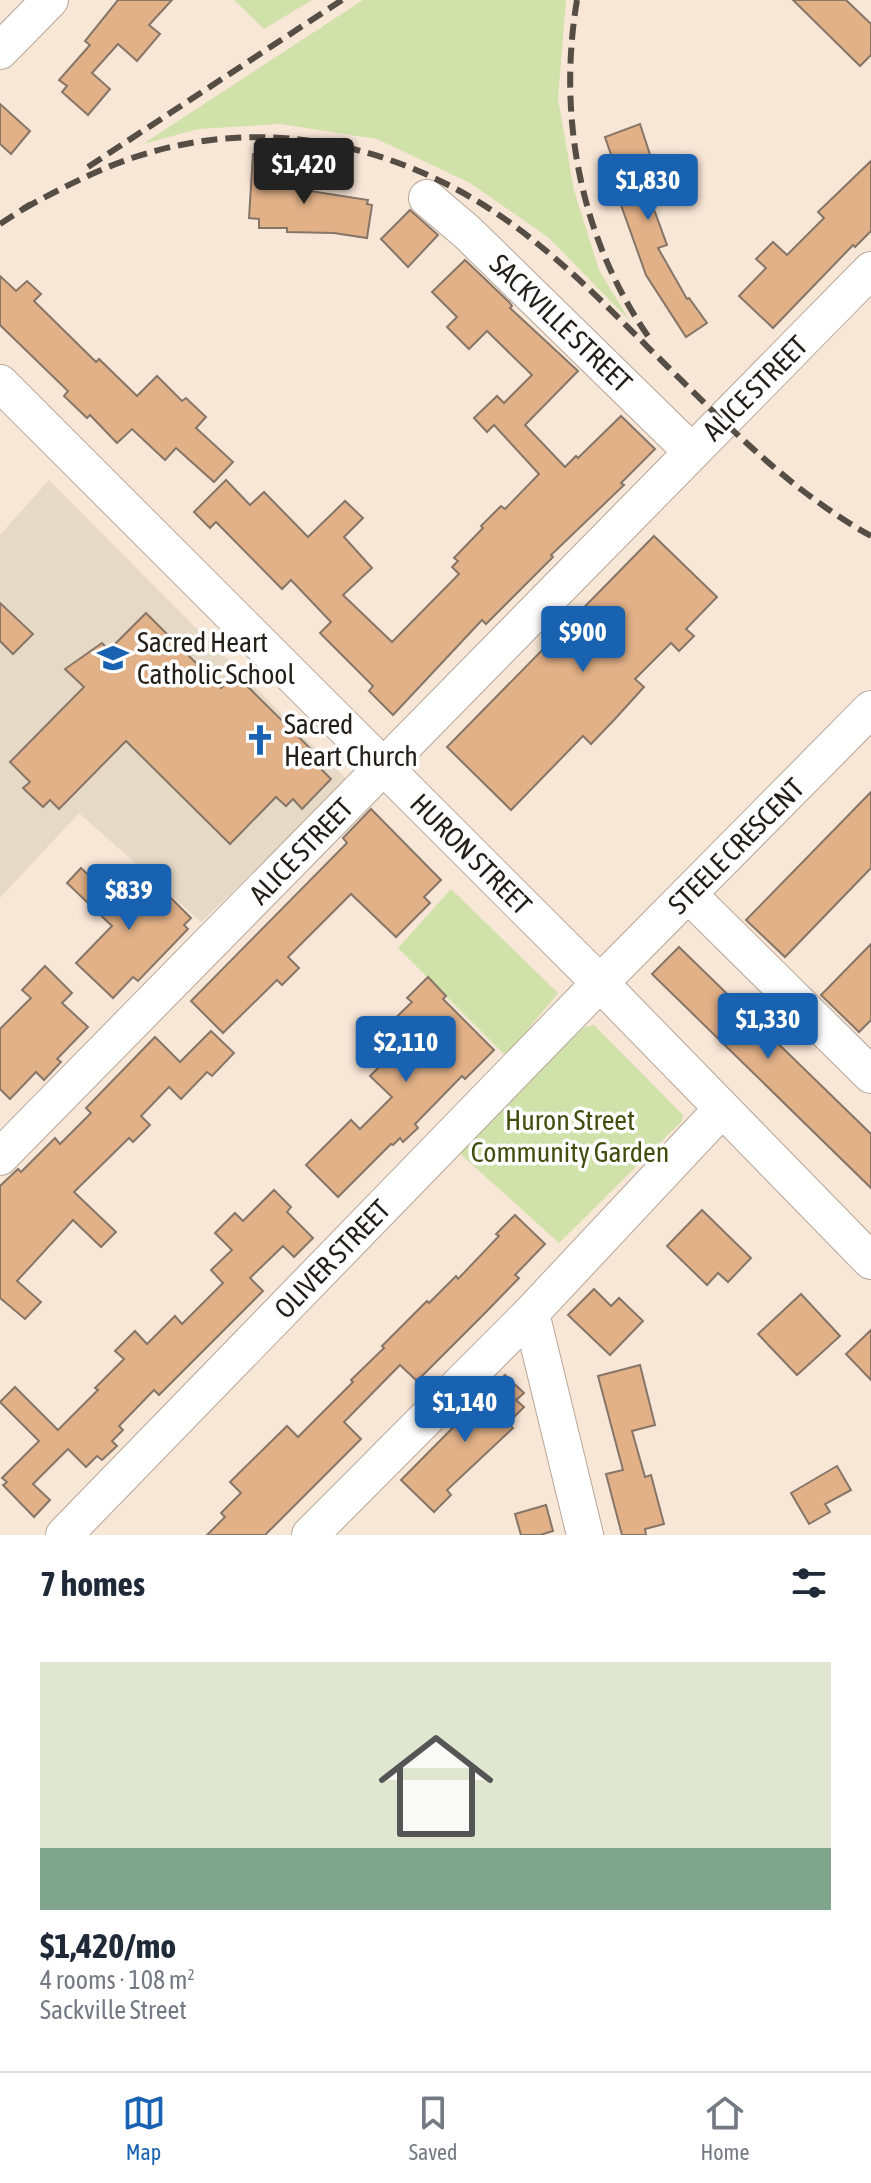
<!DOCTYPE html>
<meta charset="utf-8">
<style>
body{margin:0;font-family:"Asap Condensed",sans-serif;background:#f6f6f7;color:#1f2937;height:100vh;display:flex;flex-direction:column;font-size:30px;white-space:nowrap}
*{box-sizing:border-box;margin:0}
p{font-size:26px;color:#747a83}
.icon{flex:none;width:44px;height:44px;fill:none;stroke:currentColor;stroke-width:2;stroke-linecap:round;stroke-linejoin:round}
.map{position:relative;height:1535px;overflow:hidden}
.drawer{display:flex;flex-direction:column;background:#fff;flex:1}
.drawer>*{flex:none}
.price{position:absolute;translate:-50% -68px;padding:0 18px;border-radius:8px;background:#1862b1;color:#fff;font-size:26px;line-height:52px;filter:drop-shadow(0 2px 4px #0008)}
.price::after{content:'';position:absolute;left:50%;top:48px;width:24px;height:18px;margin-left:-12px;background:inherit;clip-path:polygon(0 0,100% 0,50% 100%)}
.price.current{background:#222;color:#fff}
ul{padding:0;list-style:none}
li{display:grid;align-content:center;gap:16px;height:424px;padding:0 40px}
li+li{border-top:2px solid #e0e1e3}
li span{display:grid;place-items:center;height:248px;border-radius:0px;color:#555}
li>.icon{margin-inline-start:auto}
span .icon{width:144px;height:144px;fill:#fffc;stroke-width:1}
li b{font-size:34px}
h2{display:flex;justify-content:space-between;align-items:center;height:96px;padding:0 40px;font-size:34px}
.tab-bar{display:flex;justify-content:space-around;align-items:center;height:112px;border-top:2px solid #e0e1e3;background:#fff;font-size:22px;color:#747a83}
.tab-bar a{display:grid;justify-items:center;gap:4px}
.tab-bar .current{color:#1862b1}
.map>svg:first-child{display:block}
</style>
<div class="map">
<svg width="871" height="1535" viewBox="0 0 871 1535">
<rect width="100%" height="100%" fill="#f8e6d7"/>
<polygon fill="#e6dac6" points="49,480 349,782 201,922 79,813 0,898 0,535"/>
<g fill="#d0e1aa">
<polygon points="234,0 312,0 264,29"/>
<polygon points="363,0 566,0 558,99 574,190 599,270 630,321 549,238 470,183 377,139 280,124 198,129 143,144"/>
<polygon points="451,889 558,993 506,1056 398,948"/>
<polygon points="594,1025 683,1115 682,1121 559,1243 458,1152 576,1033 585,1027"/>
</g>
<g fill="#e2b188" stroke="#867668" stroke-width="2">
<polygon points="118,0 172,0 149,25 160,34 137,61 118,44 92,73 110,89 88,115 62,92 67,86 59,80 90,45 85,41"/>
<polygon points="793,0 846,0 871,24 871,55 860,66"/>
<polygon points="0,104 30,131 11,154 0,144"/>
<polygon points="640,124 661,188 649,196 667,245 658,248 687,299 689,298 707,323 686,337 646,275 612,180 619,178 605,137"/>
<polygon points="253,154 272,155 271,184 310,186 310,191 368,200 367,204 372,205 367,238 334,233 287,232 287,228 259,228 259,219 249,218"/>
<polygon points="871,161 871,231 855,247 853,245 773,328 739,296 766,268 756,259 773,242 787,255 824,218 818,212"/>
<polygon points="410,210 438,235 408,267 381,239"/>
<polygon points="465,260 509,302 512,306 510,308 578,371 525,425 565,467 576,456 578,458 621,416 655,449 621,483 624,485 551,555 553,557 486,624 482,620 393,715 369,691 373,686 320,633 331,622 291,580 282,589 216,522 210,528 194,512 226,480 250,505 264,492 308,537 345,501 363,518 344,537 372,568 343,595 392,642 459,574 452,567 458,561 454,558 483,528 481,526 501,506 505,509 539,474 494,425 487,432 474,418 497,396 504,403 532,375 487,331 469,349 447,327 457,317 432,292"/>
<polygon points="0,276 16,291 27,281 41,294 34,301 96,362 99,359 137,396 157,376 182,401 186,398 206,417 196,428 233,462 214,482 176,448 165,460 132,429 117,443 90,415 87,418 64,396 68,391 0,325"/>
<polygon points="654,536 717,597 686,629 694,636 679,651 671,643 635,679 644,687 614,720 591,744 583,736 511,810 447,747"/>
<polygon points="0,603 33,634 13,654 0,641"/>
<polygon points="146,613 221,688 235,674 327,765 322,770 331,779 302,809 293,799 286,806 276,797 230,844 126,741 59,809 50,800 43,807 23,788 30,782 10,762 84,687 65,669 102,643 109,650"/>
<polygon points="871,792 871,868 785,957 746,920"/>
<polygon points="371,809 441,880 424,897 430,903 396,937 351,894 288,957 299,968 282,985 277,980 223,1033 191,1001 347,843 343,838"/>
<polygon points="81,868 121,906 142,883 148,888 155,882 191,918 184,925 188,929 138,981 133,977 113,998 76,963 112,926 67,883"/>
<polygon points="871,944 871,1020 859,1032 821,995"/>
<polygon points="679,947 871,1134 871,1188 652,974"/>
<polygon points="45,966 72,993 62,1003 88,1027 57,1059 61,1062 44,1080 36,1072 10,1099 0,1089 0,1029 31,998 22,990"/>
<polygon points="428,977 446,996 443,999 494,1050 465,1079 462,1076 415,1124 418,1128 403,1142 400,1138 393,1145 391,1144 338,1197 306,1165 351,1120 360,1129 392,1097 370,1076 397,1049 380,1033 412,1002 407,998"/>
<polygon points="211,1031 234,1053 212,1076 207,1072 181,1099 169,1087 141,1116 150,1125 133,1142 129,1138 74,1192 116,1232 101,1247 73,1220 17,1281 41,1302 25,1319 0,1298 0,1186 18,1169 21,1172 55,1138 60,1144 91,1113 86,1108 155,1037 180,1062"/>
<polygon points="274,1190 291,1207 287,1212 313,1238 294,1257 283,1246 250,1278 263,1291 159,1395 154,1390 119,1426 123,1430 112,1441 117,1446 102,1460 97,1456 86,1467 68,1449 33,1484 50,1500 34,1517 3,1485 7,1482 2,1478 39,1441 0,1402 15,1387 58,1430 98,1390 95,1388 124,1359 115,1351 135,1331 147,1344 175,1316 182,1324 223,1283 211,1270 232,1250 215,1233 235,1213 243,1221"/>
<polygon points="702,1210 751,1258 728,1282 718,1273 707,1285 667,1246"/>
<polygon points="515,1215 545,1244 515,1275 519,1278 486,1312 417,1381 400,1365 344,1422 361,1439 265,1535 207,1535 225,1517 221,1513 241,1493 230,1482 287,1426 298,1437 353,1382 351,1380 384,1348 382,1346 427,1301 429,1303 456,1276 458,1279 499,1236 496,1234"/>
<polygon points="594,1289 611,1306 619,1298 643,1321 610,1355 568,1315"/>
<polygon points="801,1294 840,1336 797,1375 758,1334"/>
<polygon points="871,1330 871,1380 846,1354"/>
<polygon points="640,1365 655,1425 632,1431 645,1477 651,1475 664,1524 645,1529 646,1535 622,1535 606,1474 623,1470 598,1376"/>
<polygon points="505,1375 524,1393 516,1400 524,1407 508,1423 513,1428 447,1490 451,1495 434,1512 401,1480"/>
<polygon points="837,1466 851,1490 825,1504 830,1512 809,1524 791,1493"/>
<polygon points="546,1505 553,1531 540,1535 521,1535 515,1514"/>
</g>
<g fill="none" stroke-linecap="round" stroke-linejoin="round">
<defs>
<g id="minor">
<polyline points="0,51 50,0"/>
<polyline points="427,198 467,232 692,452"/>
<polyline points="0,383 600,983 871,1261"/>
<polyline points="688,894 871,1075"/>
<polyline points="0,1157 871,270"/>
<polyline points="531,1313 585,1535"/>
<polyline points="64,1535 600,983 871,709"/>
<polyline points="310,1535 531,1313 722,1109"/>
</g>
</defs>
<use href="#minor" stroke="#b8a698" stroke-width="38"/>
<use href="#minor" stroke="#fff" stroke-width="36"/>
<g stroke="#564d45" stroke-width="6" stroke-dasharray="16 8" stroke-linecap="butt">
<path d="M 577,0 C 557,118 581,241 650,339"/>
<polyline points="88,167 342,0"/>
<path d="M 23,209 C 58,190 94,171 132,158 C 277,109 424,150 539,245 C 585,282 625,325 667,366 C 731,429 792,492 871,536"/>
<polyline points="0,224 31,204"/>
</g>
</g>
<defs>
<symbol id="school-bare" viewBox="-9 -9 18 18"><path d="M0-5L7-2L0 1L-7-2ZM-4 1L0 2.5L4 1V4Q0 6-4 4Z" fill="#1862b1" stroke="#fff" stroke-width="2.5" paint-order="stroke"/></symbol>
<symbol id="church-bare" viewBox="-9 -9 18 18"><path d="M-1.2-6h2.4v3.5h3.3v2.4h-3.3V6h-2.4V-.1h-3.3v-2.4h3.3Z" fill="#1862b1" stroke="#fff" stroke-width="2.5" paint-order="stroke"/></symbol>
</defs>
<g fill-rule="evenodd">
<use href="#school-bare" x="91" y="636" width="44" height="44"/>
<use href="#church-bare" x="238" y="718" width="44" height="44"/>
</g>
<g text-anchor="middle" stroke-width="7" stroke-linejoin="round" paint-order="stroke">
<g font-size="28" fill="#241e18" stroke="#fff">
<text transform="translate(561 323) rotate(44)" y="10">SACKVILLE STREET</text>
<text transform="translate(755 388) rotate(-45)" y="10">ALICE STREET</text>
<text transform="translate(736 846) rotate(-45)" y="10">STEELE CRESCENT</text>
<text transform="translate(301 851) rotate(-46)" y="10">ALICE STREET</text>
<text transform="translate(471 854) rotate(45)" y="10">HURON STREET</text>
<text transform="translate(332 1259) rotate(-46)" y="10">OLIVER STREET</text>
</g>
<g font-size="28" fill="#241e18" stroke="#fff" text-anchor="start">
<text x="137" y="652">Sacred Heart<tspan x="137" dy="32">Catholic School</tspan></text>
<text x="284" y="734">Sacred<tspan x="284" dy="32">Heart Church</tspan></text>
</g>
<g font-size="28" fill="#414f0e" stroke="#fff">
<text x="570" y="1130">Huron Street<tspan x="570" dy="32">Community Garden</tspan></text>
</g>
</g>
</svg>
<b class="price current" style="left:304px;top:206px">$1,420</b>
<b class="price" style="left:648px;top:222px">$1,830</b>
<b class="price" style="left:583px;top:674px">$900</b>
<b class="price" style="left:129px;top:932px">$839</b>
<b class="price" style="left:768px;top:1061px">$1,330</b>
<b class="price" style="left:406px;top:1084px">$2,110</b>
<b class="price" style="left:465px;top:1444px">$1,140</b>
</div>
<section class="drawer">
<h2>7 homes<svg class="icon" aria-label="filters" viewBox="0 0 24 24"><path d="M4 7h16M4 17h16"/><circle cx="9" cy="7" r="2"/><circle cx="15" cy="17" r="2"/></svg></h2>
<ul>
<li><span style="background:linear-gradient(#dfe7d0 75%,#7fa58c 0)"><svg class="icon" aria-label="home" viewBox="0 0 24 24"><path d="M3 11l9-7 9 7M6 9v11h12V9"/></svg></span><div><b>$1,420/mo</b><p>4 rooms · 108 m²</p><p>Sackville Street</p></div></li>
</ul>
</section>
<nav class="tab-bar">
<a class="current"><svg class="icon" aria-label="map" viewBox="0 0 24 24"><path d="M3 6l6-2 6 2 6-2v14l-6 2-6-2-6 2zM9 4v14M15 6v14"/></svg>Map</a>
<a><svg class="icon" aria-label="saved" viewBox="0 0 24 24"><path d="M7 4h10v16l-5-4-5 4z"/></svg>Saved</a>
<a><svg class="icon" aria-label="home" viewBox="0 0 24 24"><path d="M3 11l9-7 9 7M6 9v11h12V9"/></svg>Home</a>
</nav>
